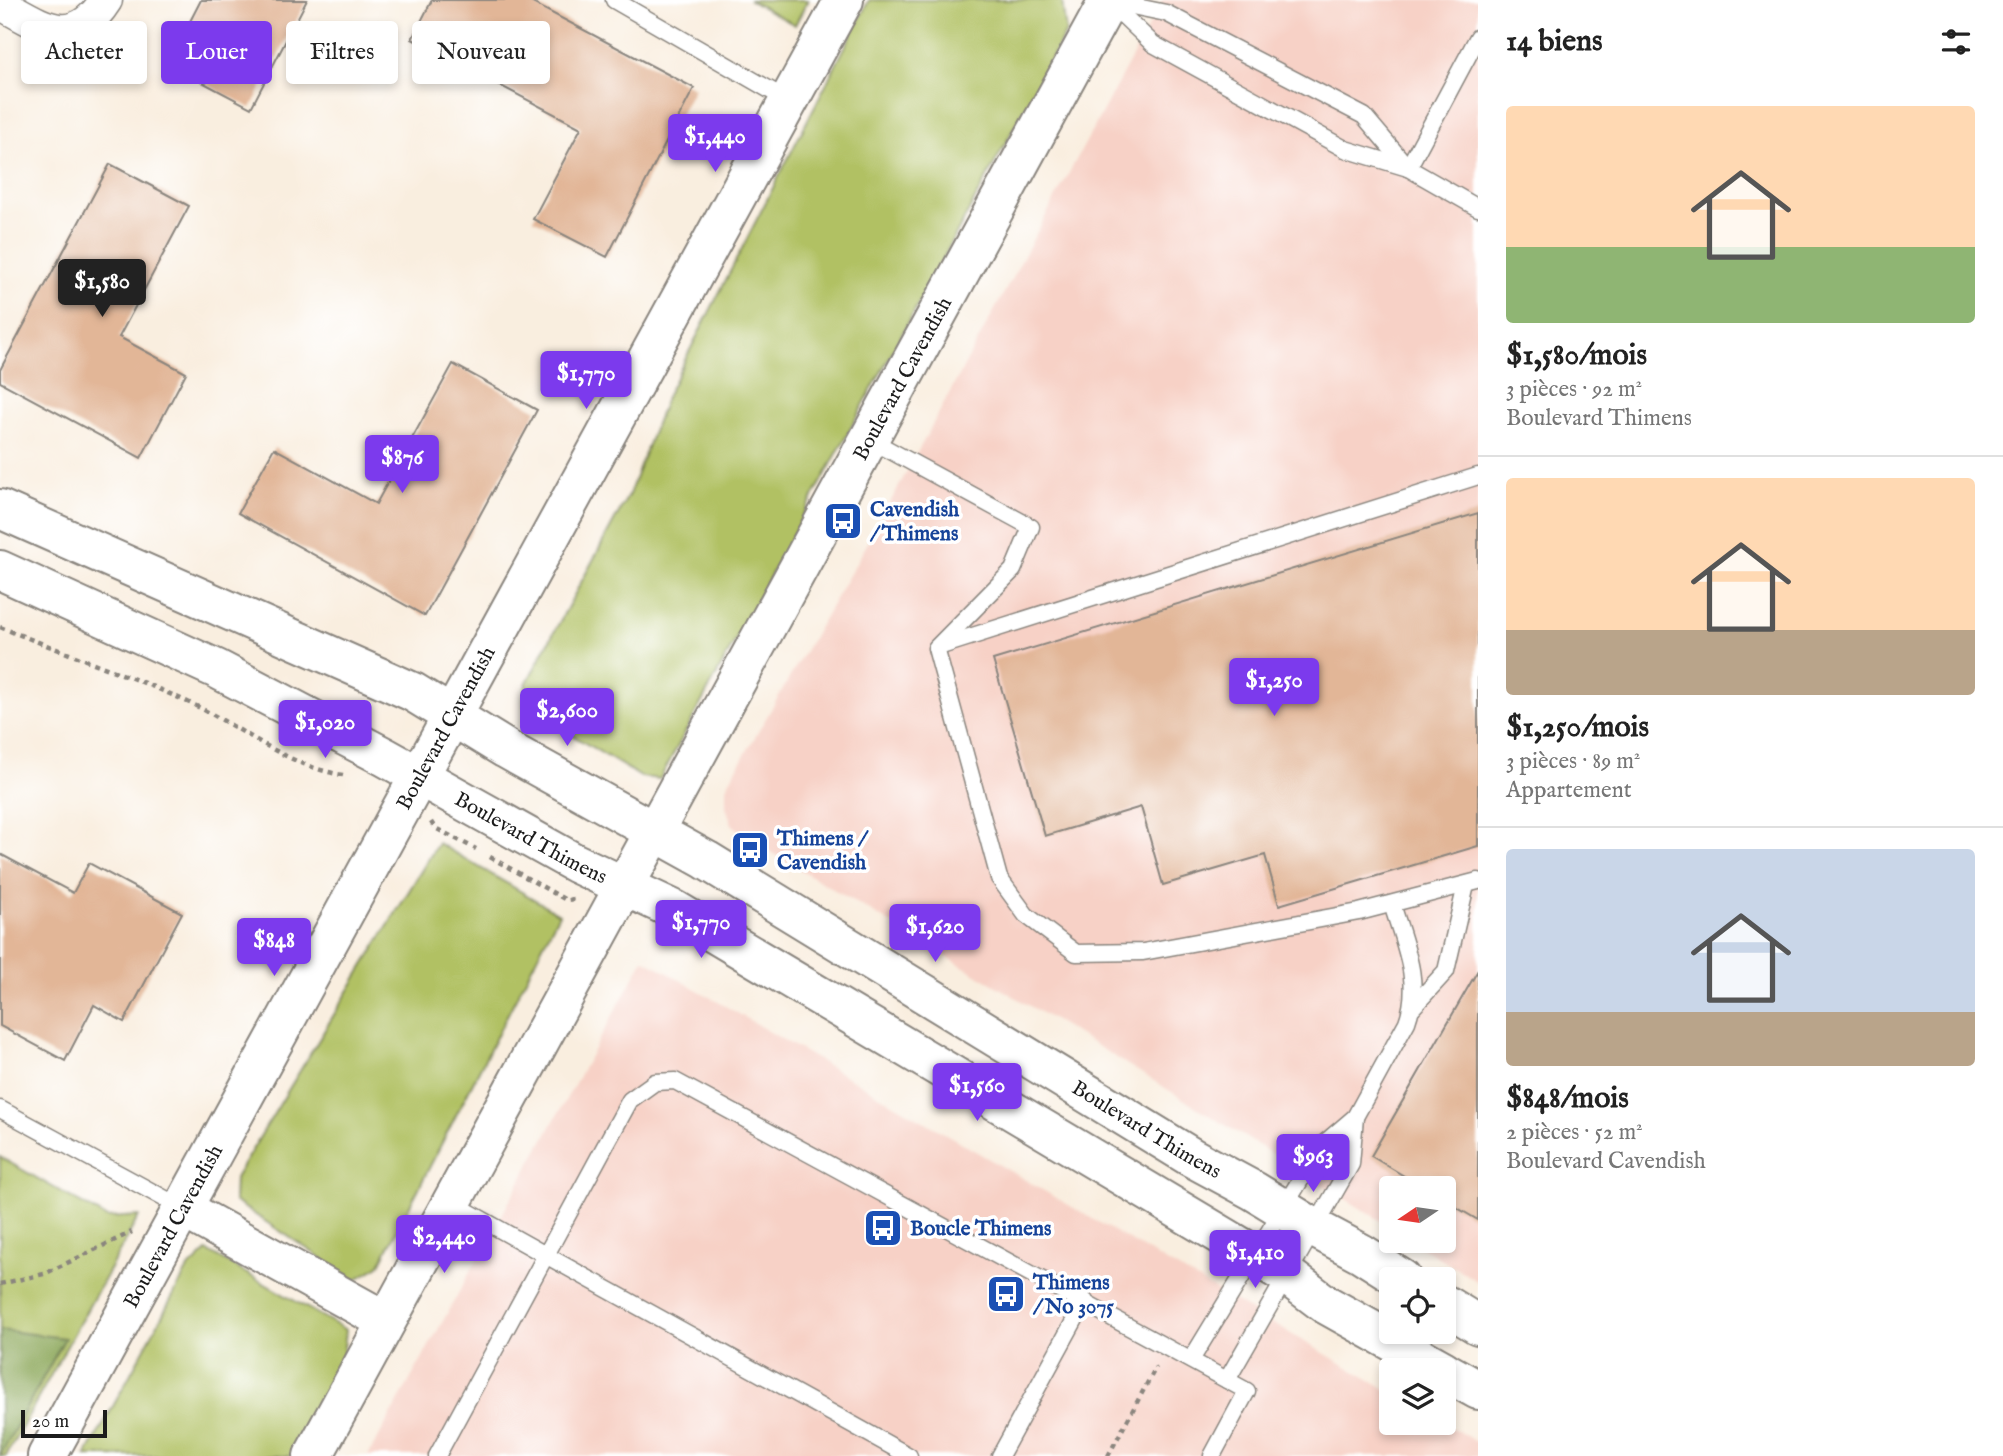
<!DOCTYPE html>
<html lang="fr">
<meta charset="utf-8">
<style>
body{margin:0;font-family:"IM FELL English",serif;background:#f2f2f2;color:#222;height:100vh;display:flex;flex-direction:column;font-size:26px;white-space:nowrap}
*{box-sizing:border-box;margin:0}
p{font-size:23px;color:#767676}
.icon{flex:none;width:38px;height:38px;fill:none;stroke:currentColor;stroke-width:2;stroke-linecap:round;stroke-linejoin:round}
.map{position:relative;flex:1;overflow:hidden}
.sheet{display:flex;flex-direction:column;background:#fff;width:525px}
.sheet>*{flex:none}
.banner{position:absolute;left:21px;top:21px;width:665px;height:63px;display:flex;gap:14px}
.needle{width:46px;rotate:257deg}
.tools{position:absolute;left:1379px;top:1176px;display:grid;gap:14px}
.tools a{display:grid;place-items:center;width:77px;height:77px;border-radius:7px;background:#fff;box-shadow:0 4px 10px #0003;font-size:35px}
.scale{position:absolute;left:21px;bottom:18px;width:86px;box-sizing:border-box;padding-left:7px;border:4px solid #1c1c1c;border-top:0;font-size:19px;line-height:24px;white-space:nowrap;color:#1c1c1c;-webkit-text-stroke:5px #fff;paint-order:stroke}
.price{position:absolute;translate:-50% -60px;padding:0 16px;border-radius:7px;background:#7c3aed;color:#fff;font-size:23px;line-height:46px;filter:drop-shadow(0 2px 4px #0008)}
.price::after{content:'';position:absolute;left:50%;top:42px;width:21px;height:16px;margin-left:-10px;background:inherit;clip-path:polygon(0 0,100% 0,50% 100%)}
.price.current{background:#222;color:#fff}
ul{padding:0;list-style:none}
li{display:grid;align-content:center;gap:14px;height:371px;padding:0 28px}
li+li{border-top:2px solid #e0e0e0}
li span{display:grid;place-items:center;height:217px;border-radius:7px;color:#555}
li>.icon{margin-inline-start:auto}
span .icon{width:126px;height:126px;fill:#fffc;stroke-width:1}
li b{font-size:30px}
h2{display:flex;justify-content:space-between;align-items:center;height:84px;padding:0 28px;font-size:30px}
.pill{padding:0 24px;border-radius:7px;background:#fff;box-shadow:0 4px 10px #0003;font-size:24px;line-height:63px}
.pill.current{background:#7c3aed;color:#fff}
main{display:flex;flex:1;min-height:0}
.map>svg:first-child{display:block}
</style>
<main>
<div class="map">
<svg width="1478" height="1456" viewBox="0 0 1478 1456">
<rect width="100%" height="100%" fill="#fff"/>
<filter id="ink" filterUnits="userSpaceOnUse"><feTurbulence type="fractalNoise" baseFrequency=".0143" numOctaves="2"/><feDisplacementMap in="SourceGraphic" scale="14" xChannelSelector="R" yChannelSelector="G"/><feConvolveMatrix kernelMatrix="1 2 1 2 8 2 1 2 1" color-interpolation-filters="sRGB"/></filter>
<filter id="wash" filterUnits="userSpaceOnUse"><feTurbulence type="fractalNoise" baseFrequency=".00686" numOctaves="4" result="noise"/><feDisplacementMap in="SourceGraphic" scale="28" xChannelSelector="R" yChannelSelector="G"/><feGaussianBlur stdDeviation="1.57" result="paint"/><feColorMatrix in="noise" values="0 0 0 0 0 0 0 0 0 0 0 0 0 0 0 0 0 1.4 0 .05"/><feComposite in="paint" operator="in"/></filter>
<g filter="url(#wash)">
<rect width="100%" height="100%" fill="#f9eedf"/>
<g fill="#f7d1c6">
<polygon points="1163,0 1478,0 1478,1282 1412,1241 1444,1241 1444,1188 1391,1188 1391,1227 1089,1041 747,838 732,824 726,807 726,787 873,534"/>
<polygon points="644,959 1391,1392 1391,1423 1444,1423 1478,1443 1478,1456 368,1456"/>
</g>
<g fill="#b1c164" stroke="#666e40" stroke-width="2">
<polygon points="749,0 808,0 795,25"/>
<polygon points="869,0 1062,0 1066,32 660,779 641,777 524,706 526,684 630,492 667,395"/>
<polygon points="438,843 559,914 379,1266 355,1280 234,1201 235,1178"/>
<polygon points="0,1157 107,1218 139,1216 6,1456 0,1456"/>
<polygon points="207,1251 346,1330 342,1366 293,1456 86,1456 187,1270"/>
</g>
<polygon fill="#8ca75a" stroke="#54623b" stroke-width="2" points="0,1330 65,1338 0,1456"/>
<g id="blocks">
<g fill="#e2b697">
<polygon points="201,0 307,0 251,108 168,64"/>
<polygon points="432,0 527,0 694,88 607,257 533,219 581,128 412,39"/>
<polygon points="110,164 189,206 119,337 186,373 141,458 0,382 0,370"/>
<polygon points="453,364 537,410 425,616 238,513 274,448 376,504"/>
<polygon points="1478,513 1478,846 1279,905 1265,855 1163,885 1141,807 1045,836 993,660"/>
<polygon points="0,854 73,893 89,863 182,913 124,1022 94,1005 65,1061 0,1026"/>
<polygon points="1478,970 1478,1220 1444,1200 1444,1188 1424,1188 1371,1156"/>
</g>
</g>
</g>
<g filter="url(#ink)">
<use href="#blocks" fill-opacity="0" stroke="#8a857e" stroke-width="2"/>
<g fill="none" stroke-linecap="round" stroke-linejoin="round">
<defs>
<g id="lane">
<polyline points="614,0 789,101"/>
<polyline points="1108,1 1153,44 1345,149 1408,168 1478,208"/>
<polyline points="1108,1 1166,13 1364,116 1408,168"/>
<polyline points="1408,168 1478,37"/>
<polyline points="867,438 1031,527 1013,570 936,648 999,878 1026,915 1076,953 1143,952 1359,912 1478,881"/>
<polyline points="938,647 1478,476"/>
<polyline points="1412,1008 1446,971 1466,885"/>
<polyline points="0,1109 182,1208"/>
<path d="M 451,1202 C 603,1288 757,1371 909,1456"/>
<path d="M 1191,1360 L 1321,1146 L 1355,1117 L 1407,1022 C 1422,981 1404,944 1392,904"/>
<polyline points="1227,1380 1351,1164 1355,1117"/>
<polyline points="437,1456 630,1100 655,1082 675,1081 1247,1391 1212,1456"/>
<polyline points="1000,1456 1085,1301"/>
</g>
<path id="street" d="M 0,3 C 42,26 73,52 106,0"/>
<g id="secondary">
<path id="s1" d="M 0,509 L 413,692 L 506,749 L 706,860 L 1191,1157 L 1254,1191 L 1316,1229 L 1361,1253 L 1402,1279"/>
<path id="s2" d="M 0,570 L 217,669 L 385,757 L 575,863 L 675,910 L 1253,1254 L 1288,1276 L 1325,1304 L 1443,1370"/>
<polyline points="182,1208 386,1321"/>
<polyline points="1444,1304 1478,1325"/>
<polyline points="1444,1371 1478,1390"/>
<path id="s3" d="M 47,1456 L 844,0"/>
<path id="s4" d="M 313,1456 L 1109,0"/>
</g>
</defs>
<use href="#lane" stroke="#8a857e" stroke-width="19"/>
<use href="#street" stroke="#8a857e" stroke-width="35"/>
<use href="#secondary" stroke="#8a857e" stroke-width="42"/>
<g stroke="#8a857e" stroke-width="4.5" stroke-dasharray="5 5" stroke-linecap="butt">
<path d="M 0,627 C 64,653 131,675 194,705 C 244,729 287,766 343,775"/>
<polyline points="431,822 435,828 476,849"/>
<polyline points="490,857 566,900 574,899"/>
<polyline points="0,1284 44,1274 132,1232"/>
<polyline points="1108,1456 1156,1367"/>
</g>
<use href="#lane" stroke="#fff" stroke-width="16"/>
<use href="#street" stroke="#fff" stroke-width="32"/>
<use href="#secondary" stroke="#fff" stroke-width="38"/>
</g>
</g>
<defs>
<symbol id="bus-square" viewBox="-11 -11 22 22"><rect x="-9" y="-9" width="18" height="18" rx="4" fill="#1a4fb4" stroke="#fff"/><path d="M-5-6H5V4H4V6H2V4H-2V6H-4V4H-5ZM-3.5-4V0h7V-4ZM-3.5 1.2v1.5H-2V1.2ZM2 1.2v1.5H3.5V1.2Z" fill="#fff"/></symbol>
</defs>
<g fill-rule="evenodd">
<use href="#bus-square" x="821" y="499" width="44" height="44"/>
<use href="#bus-square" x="728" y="828" width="44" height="44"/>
<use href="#bus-square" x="861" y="1206" width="44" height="44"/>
<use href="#bus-square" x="984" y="1272" width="44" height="44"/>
</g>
<g text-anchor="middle" stroke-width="7" stroke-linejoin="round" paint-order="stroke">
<g font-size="21" fill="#1c1c1c" stroke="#fff">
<text dy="7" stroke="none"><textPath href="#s4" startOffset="1228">Boulevard Cavendish</textPath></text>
<text dy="7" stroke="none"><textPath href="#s3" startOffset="830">Boulevard Cavendish</textPath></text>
<text dy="7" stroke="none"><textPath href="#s2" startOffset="595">Boulevard Thimens</textPath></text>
<text dy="7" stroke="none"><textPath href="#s1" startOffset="1306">Boulevard Thimens</textPath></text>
<text dy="7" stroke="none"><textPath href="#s3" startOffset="262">Boulevard Cavendish</textPath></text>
</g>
<g font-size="21" font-weight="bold" fill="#164399" stroke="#fff" text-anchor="start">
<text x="870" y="516">Cavendish<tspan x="870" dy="24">/ Thimens</tspan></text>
<text x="777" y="845">Thimens /<tspan x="777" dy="24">Cavendish</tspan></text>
<text x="910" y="1235">Boucle Thimens</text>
<text x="1033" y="1289">Thimens<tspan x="1033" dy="24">/ No 3075</tspan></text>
</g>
</g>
</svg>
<div class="tools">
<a><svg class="needle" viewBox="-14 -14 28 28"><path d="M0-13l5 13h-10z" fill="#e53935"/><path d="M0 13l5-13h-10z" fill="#767676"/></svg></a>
<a><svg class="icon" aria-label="locate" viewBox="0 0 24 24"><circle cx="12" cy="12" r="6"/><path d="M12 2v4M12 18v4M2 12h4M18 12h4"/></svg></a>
<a><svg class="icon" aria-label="layers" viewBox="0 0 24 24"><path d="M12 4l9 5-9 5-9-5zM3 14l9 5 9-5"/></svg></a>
</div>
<div class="scale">20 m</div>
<b class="price" style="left:715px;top:174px">$1,440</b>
<b class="price current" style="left:102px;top:319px">$1,580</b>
<b class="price" style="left:586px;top:411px">$1,770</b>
<b class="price" style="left:402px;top:495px">$876</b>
<b class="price" style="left:1274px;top:718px">$1,250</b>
<b class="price" style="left:567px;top:748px">$2,600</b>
<b class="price" style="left:325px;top:760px">$1,020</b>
<b class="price" style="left:701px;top:960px">$1,770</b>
<b class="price" style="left:935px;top:964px">$1,620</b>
<b class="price" style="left:274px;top:978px">$848</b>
<b class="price" style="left:977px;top:1123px">$1,560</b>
<b class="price" style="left:1313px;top:1194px">$963</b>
<b class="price" style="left:444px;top:1275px">$2,440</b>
<b class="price" style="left:1255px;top:1290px">$1,410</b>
<div class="banner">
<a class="pill">Acheter</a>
<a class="pill current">Louer</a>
<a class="pill">Filtres</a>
<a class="pill">Nouveau</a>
</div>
</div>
<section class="sheet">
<h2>14 biens<svg class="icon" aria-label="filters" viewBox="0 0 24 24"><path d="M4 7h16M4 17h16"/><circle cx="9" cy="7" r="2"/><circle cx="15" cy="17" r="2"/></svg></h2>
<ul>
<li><span style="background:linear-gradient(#ffd9b3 65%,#8fb573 0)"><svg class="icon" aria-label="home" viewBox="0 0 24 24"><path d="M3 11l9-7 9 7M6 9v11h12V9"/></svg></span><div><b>$1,580/mois</b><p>3 pièces · 92 m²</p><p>Boulevard Thimens</p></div></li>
<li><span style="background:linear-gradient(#ffd9b3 70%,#b9a48a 0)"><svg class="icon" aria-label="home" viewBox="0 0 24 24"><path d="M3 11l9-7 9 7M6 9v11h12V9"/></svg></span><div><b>$1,250/mois</b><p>3 pièces · 89 m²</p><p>Appartement</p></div></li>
<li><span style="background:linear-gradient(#c9d6e8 75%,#b9a48a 0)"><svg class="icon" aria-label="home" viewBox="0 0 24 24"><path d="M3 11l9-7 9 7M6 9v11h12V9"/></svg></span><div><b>$848/mois</b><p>2 pièces · 52 m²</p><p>Boulevard Cavendish</p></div></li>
</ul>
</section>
</main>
